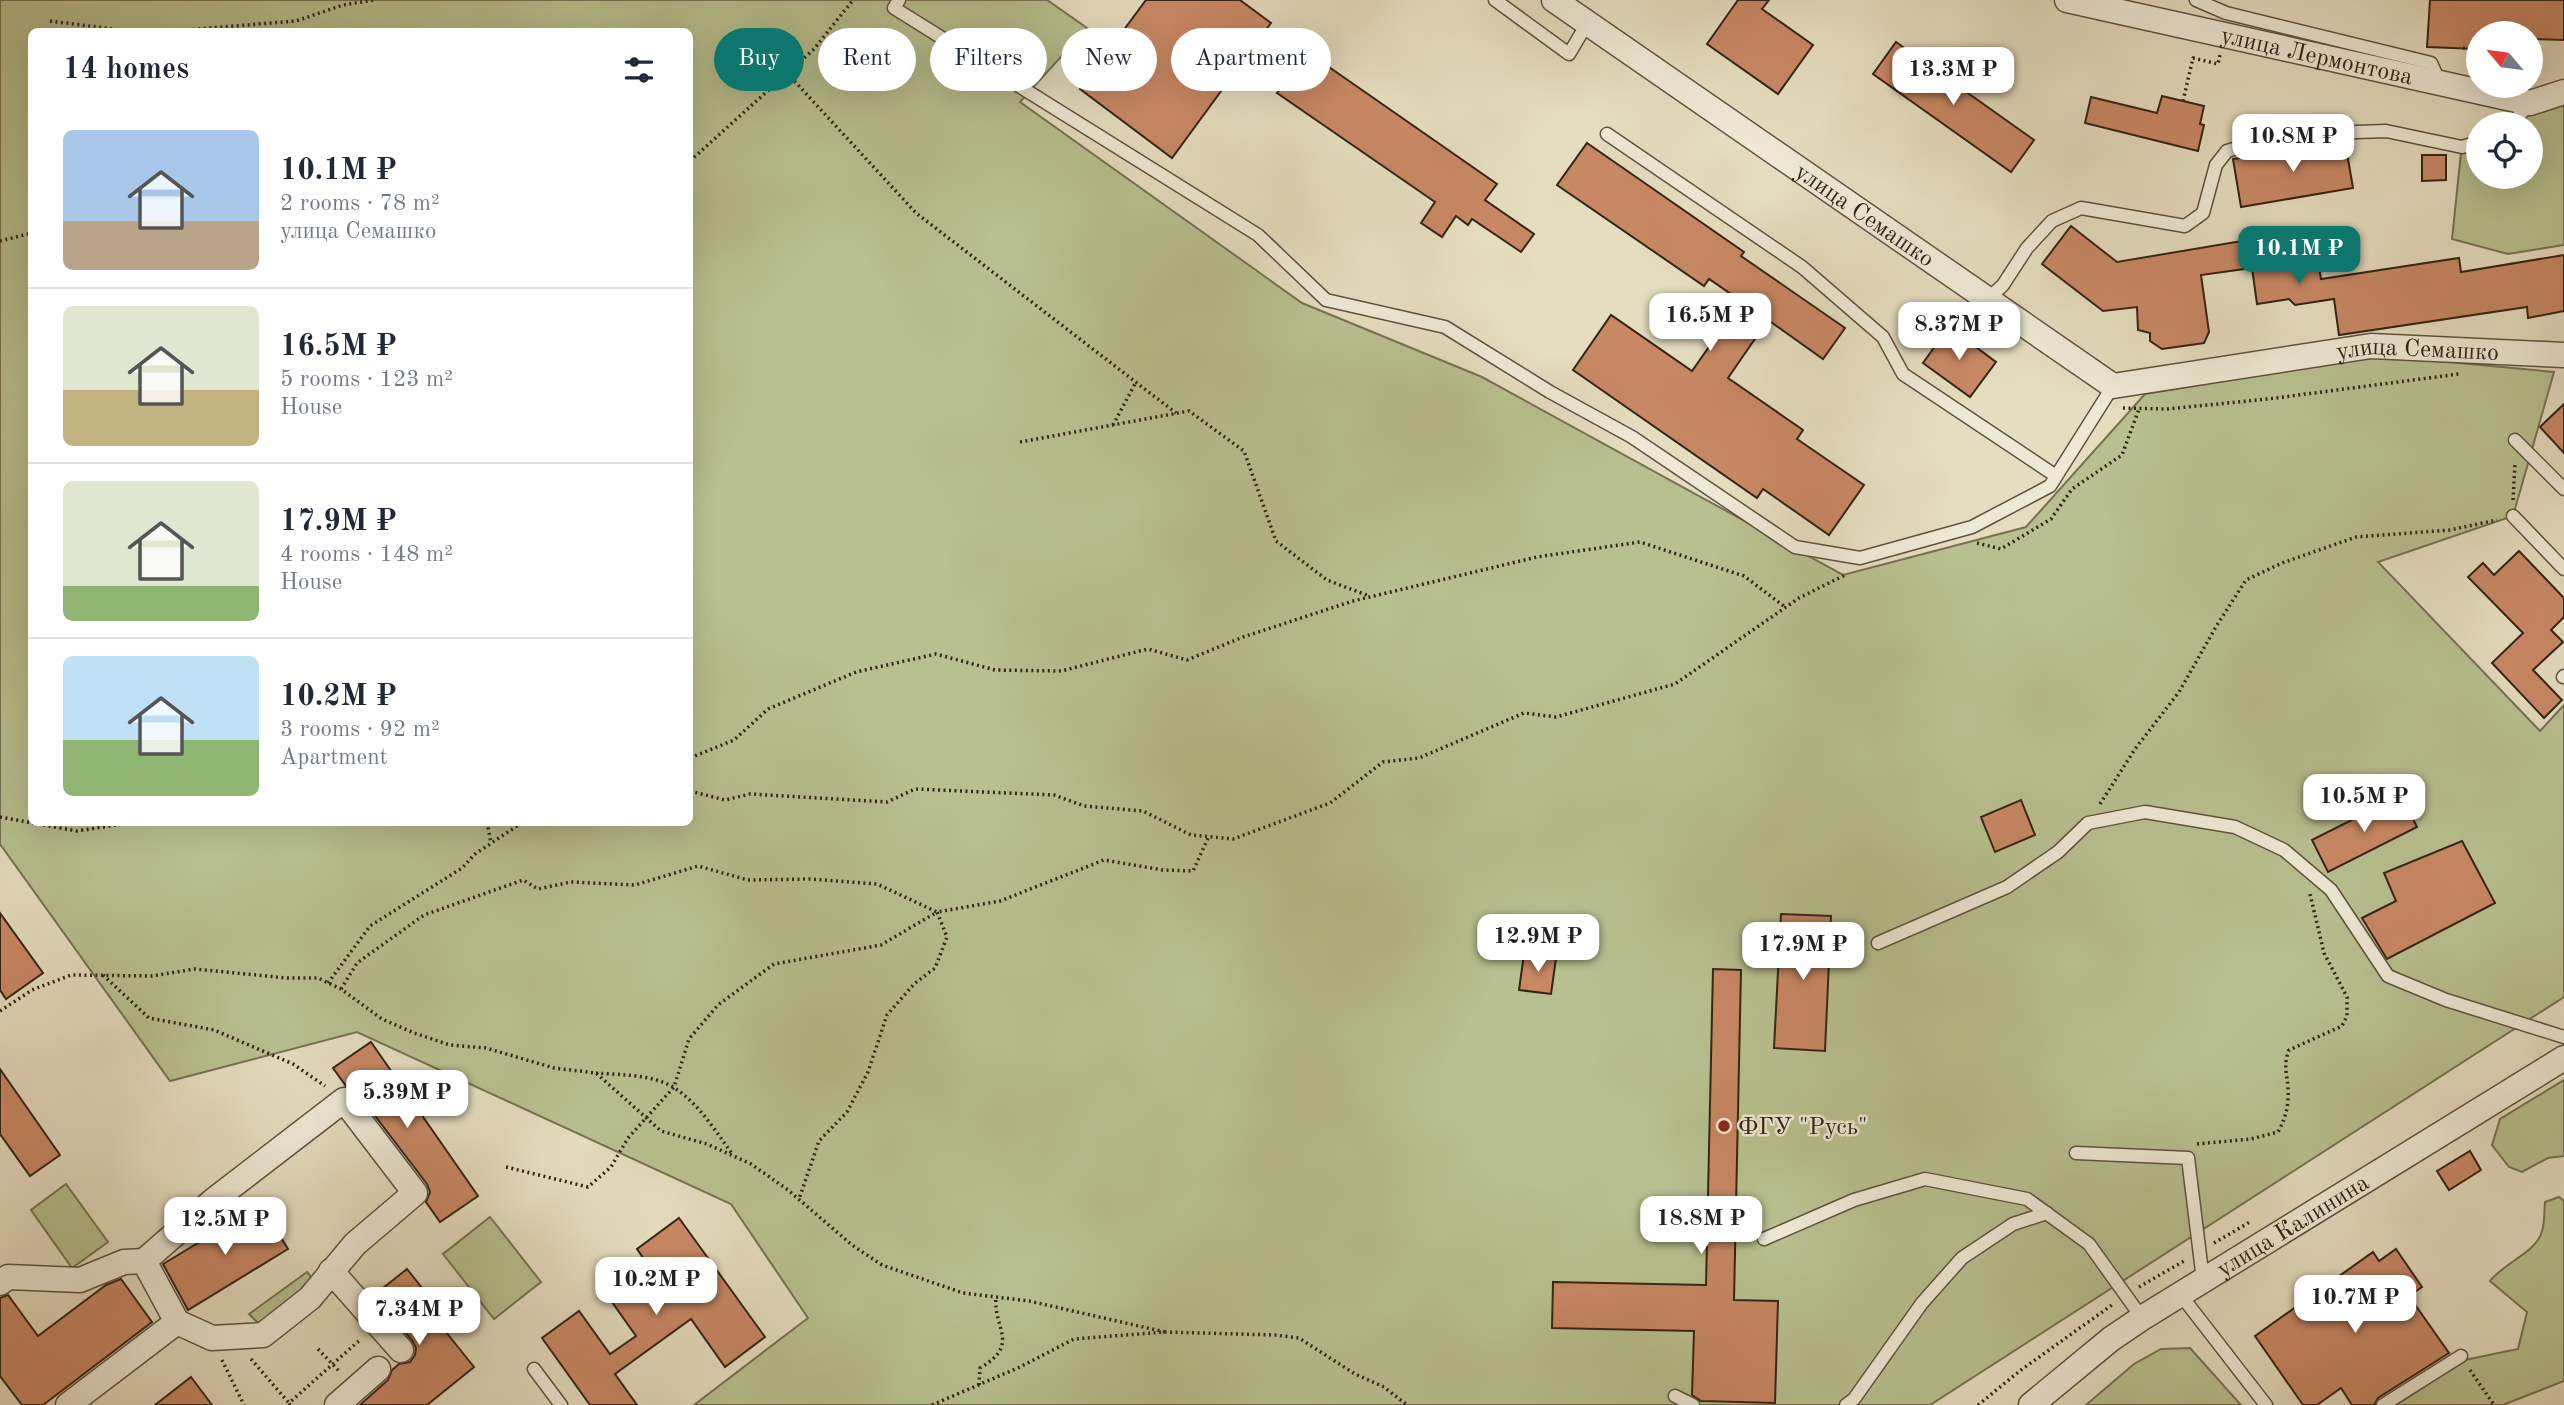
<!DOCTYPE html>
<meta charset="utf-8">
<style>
body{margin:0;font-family:"Old Standard TT",serif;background:#f2f2f3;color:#1f2937;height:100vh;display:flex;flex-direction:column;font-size:26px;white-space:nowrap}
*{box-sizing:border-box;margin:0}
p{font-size:23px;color:#747a83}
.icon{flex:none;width:38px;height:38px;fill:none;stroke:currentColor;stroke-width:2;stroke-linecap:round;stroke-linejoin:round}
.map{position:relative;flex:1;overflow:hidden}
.side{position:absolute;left:28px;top:28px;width:665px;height:798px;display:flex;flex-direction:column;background:#fff;border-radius:10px;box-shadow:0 7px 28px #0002}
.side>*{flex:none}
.hud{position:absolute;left:714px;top:28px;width:665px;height:63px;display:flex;gap:14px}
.needle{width:46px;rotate:299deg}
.tools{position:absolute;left:2466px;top:21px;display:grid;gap:14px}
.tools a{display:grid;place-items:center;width:77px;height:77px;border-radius:50%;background:#fff;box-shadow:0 7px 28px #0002;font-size:35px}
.price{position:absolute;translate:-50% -60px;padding:0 16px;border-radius:14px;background:#fff;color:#222;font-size:23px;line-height:46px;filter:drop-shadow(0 2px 4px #0008)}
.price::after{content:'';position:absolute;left:50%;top:42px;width:21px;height:16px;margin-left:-10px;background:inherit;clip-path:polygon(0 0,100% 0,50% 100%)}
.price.on{background:#0f766e;color:#fff}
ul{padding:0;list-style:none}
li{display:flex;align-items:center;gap:21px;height:175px;padding:0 35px}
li+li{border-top:2px solid #e0e1e3}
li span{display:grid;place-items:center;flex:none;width:196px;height:140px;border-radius:10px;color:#555}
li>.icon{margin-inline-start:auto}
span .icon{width:84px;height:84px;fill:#fffc;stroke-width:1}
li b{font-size:30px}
h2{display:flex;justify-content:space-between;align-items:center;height:84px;padding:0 35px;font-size:30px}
.tag{padding:0 24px;border-radius:32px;background:#fff;box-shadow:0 7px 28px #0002;font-size:24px;line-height:63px}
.tag.on{background:#0f766e;color:#fff}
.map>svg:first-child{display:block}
</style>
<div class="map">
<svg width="2564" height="1405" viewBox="0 0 2564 1405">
<rect width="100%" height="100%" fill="#e5ddbf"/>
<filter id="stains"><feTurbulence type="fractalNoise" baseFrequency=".00286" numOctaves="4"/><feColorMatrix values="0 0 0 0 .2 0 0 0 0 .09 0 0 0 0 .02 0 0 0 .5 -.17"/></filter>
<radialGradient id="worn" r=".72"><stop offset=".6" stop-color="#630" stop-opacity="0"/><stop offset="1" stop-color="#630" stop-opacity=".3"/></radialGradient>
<g fill="#b8c08f" stroke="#767252" stroke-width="2" fill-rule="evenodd">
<path d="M 0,0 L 1047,0 L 1087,28 L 1020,102 L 1302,303 L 1482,377 L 1843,575 L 2026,527 L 2145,394 L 2374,355 L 2554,372 L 2513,516 L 2378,562 L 2540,731 L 2564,705 L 2564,997 L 1930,1405 L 694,1405 L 808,1318 L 731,1204 L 357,1032 L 170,1081 L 0,844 ZM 32,32 L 690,32 L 690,822 L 32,822 Z"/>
<polygon points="2564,100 2564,245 2508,254 2452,239 2461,153 2478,147 2478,177 2530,177 2530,124 2519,124 2533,110"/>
<polygon points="2564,1080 2564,1156 2548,1158 2522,1172 2509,1167 2492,1145 2500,1119"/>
<polygon points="66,1184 108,1242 72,1268 31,1210"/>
<path d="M 2559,1197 L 2564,1201 L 2564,1381 L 2503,1405 L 2396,1405 L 2465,1360 L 2518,1349 L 2527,1312 L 2490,1281 C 2505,1262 2537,1252 2542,1231 C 2545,1222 2544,1211 2545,1202 Z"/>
<polygon points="490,1217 541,1282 494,1319 443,1254"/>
<polygon points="307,1272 317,1284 266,1331 249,1314"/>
<polygon points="2190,1348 2241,1405 2086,1405 2134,1364 2161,1349"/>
</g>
<g fill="#c88864" stroke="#342415" stroke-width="2">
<polygon points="1146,0 1240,0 1271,23 1172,158 1080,89"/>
<polygon points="1738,0 1769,0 1762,9 1813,45 1778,94 1707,44"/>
<polygon points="2430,0 2564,0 2564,40 2530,39 2530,33 2478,33 2478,49 2427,47"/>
<polygon points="1896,42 2034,140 2011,172 1873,74"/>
<polygon points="1306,51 1497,184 1485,200 1534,234 1521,252 1472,219 1468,225 1456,216 1442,237 1421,223 1435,202 1277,93"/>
<polygon points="2162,96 2204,106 2200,124 2204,125 2198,151 2085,123 2091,97 2157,113"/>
<polygon points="2345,141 2353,188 2241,207 2233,159"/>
<polygon points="1587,143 1744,252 1741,256 1845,328 1823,359 1768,320 1728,378 1803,430 1797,439 1864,485 1829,535 1763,489 1757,498 1573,370 1611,315 1692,371 1741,301 1709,279 1704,286 1557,185"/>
<polygon points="2422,155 2446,155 2446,180 2422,181"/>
<polygon points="2071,226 2117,262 2313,229 2321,279 2459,258 2461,272 2564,255 2564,311 2528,318 2527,307 2339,335 2334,299 2295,305 2289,299 2257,304 2252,268 2201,275 2209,332 2204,343 2162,349 2150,341 2150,333 2138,330 2137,307 2103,311 2042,264"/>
<polygon points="1949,327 1996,362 1970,397 1923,363"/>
<polygon points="2564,404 2564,453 2540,427"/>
<polygon points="2519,551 2564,598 2564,617 2551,630 2563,642 2533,670 2562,700 2544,718 2492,663 2523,633 2468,577 2483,563 2494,575"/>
<polygon points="2401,795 2417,827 2328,872 2312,840"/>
<polygon points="2021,800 2035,835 1995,852 1981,817"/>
<polygon points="2462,841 2495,903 2387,959 2362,918 2396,901 2384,873"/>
<polygon points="0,913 43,973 6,999 0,990"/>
<polygon points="1781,914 1831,916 1825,1051 1774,1048"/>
<polygon points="1524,954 1556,958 1551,994 1519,990"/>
<polygon points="1713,969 1741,970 1734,1300 1778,1301 1775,1403 1701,1401 1692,1395 1694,1331 1552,1328 1553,1282 1706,1285"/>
<polygon points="371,1042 478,1196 440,1222 426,1202 430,1192 427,1184 356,1091 346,1086 333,1068"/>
<polygon points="0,1069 60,1155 30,1176 0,1134"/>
<polygon points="2470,1151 2481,1170 2449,1190 2437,1171"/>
<polygon points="261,1205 288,1249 188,1310 163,1264"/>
<polygon points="679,1218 765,1337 725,1367 691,1319 615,1374 637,1405 590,1405 542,1338 579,1311 610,1354 636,1336 607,1295 648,1265 637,1249"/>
<polygon points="2396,1249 2422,1287 2409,1296 2449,1353 2378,1398 2374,1405 2352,1405 2341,1388 2317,1405 2303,1405 2255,1336 2373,1252 2379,1261"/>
<polygon points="407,1269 453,1327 446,1332 474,1367 427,1405 360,1405 388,1380 392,1370 399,1364 410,1362 415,1355 416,1348 412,1340 373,1296"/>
<polygon points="121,1279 152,1322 43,1405 22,1405 0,1376 0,1298 8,1295 38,1336 106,1285"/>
<polygon points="191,1377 212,1405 155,1405"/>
</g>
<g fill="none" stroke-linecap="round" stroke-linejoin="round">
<defs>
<g id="lane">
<polyline points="899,0 894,8 1258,235 1326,300 1445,327 1550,392 1632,437 1795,547 1860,558 1972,527 2050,486 2113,386"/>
<polyline points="1495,0 1569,54 1588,22"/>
<polyline points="2196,0 2226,13 2431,63 2440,83"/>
<polyline points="2512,124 2530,103"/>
<polyline points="1607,134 1802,267 1883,337 1903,374 2056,476"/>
<polyline points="1988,299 2003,285 2027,248 2052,221 2081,208 2185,226 2203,213 2216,165 2227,151 2261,141 2327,133 2386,131 2462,147 2478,142"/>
<polyline points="2515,440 2564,489"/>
<polyline points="2513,516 2564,569"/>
<polyline points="2563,677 2564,676"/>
<polyline points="1878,943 2007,887 2058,852 2088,823 2145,812 2235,827 2284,850 2331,890 2388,976 2446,1000 2564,1037"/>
<polyline points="2076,1153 2188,1158 2203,1280"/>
<polyline points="1764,1239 1854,1200 1925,1179 2027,1199 2089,1244 2142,1318"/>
<polyline points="2180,1294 2266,1405"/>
<polyline points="534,1369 561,1405"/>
<polyline points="1675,1396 1693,1405"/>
<polyline points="1846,1405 1854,1399 1922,1303 1962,1258 2013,1224 2047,1213"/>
<polyline points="2383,1405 2461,1356"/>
</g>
<g id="street">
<path id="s1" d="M 1554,0 L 2113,386 L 2371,346 L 2564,355"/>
<path id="s2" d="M 2067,0 L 2530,103 L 2564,92"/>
<polygon points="344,1100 415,1193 355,1244 310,1298 263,1335 212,1338 177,1322 144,1261 214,1200"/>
<polyline points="331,1271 401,1350"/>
<polyline points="0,1283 8,1277 80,1280 124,1262 144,1261"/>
<polyline points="68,1405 177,1322"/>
<polyline points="337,1405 378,1369"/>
<path id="s3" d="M 2031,1405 L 2111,1339 L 2142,1318 L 2564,1058"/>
</g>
</defs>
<use href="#lane" stroke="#605240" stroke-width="15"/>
<use href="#street" stroke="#605240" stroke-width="27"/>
<g stroke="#342415" stroke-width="3.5" stroke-dasharray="2 3.5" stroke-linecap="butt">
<polyline points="50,21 136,32"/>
<polyline points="160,32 296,21 343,5 374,0"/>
<polyline points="2463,48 2478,51"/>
<polyline points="2470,66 2470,59 2478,59"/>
<polyline points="787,73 916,213 1176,413"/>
<polyline points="2183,101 2193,58 2218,64 2220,55"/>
<polyline points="690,161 814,49 853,0"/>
<polyline points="0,241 32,233"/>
<polyline points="2123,408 2167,409 2268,399 2459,374"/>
<polyline points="1113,425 1136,382"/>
<polyline points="1020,442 1189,411 1244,451 1276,541 1327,580 1369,596"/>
<polyline points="2513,500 2515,463"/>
<polyline points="1977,543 2001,549 2051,519 2072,489 2122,455 2139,409"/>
<polyline points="690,758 734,740 768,709 856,672 936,654 995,670 1061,671 1148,649 1187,660 1243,637 1353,601 1537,557 1640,542 1744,576 1785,607"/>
<polyline points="690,791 725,800 750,794 887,802 915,789 1054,795 1084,806 1143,811 1191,835 1233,839 1330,803 1383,762 1419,758 1524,713 1556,717 1675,684 1799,598 1847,574"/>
<polyline points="2100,804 2135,749 2179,692 2217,625 2246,580 2282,563 2356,537 2450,530 2497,520"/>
<polyline points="0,817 77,831 135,822"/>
<polyline points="487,822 491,843"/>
<polyline points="103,975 149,1018 214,1030 293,1064 325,1086"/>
<polyline points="328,983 370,926 462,868 475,854 523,822"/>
<polyline points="341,989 357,963 424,915 523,880 538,889 571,882 635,885 698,866 748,880 810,879 877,884 937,912 1000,901 1104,860 1163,870 1193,871 1209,836"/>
<polyline points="0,1011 32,990 71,975 152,976 195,969 287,978 318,978 341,989 382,1019 414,1033 450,1045 486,1048 554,1068 596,1073 661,1131 707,1144 751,1164 788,1190 852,1245 882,1265 963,1293 1029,1301 1165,1332"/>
<path d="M 596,1073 C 621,1075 654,1074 676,1089 C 700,1105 716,1132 733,1155"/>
<path d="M 2197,1144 L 2251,1139 L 2278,1132 C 2286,1117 2289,1105 2288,1088 C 2287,1073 2283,1065 2289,1050 L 2342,1026 L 2347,1016 L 2347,997 L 2324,953 L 2310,894"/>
<polyline points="506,1167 588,1187 611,1167 628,1138 674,1087 689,1039 718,1005 774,964 881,945 937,912 947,937 935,968 914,984 887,1015 868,1072 847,1112 819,1141 799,1199"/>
<polyline points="2214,1243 2250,1222"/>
<polyline points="2139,1287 2184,1261"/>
<polyline points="318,1349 340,1372"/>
<polyline points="251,1359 289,1403"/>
<polyline points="222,1360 244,1405"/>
<polyline points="2470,1370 2494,1405"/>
<path d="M 979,1385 L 980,1368 C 1021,1344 993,1329 996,1297"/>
<polyline points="290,1405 289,1403 361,1339"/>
<polyline points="932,1405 1020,1367 1074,1339 1165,1332 1275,1335 1299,1338 1355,1374 1384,1387 1407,1405"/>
<polyline points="1978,1405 2021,1370 2112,1305"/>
</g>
<use href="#lane" stroke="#eee9d5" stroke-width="12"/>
<use href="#street" stroke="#eee9d5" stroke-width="24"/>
</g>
<circle fill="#8f2418" stroke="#eee9d5" stroke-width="2.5" cx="1724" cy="1126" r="7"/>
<g text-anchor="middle" stroke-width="5" stroke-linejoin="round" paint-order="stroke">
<g font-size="24" fill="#342415" stroke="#eee9d5">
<text dy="8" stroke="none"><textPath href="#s2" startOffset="256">улица Лермонтова</textPath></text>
<text dy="8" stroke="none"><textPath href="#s1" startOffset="378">улица Семашко</textPath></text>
<text dy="8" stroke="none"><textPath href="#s1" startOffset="987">улица Семашко</textPath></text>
<text dy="8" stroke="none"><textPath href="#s3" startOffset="318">улица Калинина</textPath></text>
</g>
<g font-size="24" fill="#342415" stroke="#eee9d5" text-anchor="start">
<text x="1738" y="1134">ФГУ "Русь"</text>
</g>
</g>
<rect width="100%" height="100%" filter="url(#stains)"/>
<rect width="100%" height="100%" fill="url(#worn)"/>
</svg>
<div class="tools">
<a><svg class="needle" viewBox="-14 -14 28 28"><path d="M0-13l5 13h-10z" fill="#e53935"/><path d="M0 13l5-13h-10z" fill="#747a83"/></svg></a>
<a><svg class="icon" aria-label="locate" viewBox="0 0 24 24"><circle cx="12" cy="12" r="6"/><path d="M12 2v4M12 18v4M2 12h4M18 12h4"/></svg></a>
</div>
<b class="price" style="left:1953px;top:107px">13.3M ₽</b>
<b class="price" style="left:2293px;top:174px">10.8M ₽</b>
<b class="price on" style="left:2299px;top:286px">10.1M ₽</b>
<b class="price" style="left:1710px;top:353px">16.5M ₽</b>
<b class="price" style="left:1959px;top:362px">8.37M ₽</b>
<b class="price" style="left:2364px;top:834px">10.5M ₽</b>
<b class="price" style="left:1538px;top:974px">12.9M ₽</b>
<b class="price" style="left:1803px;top:982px">17.9M ₽</b>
<b class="price" style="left:407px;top:1130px">5.39M ₽</b>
<b class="price" style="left:1701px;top:1256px">18.8M ₽</b>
<b class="price" style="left:225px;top:1257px">12.5M ₽</b>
<b class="price" style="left:656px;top:1317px">10.2M ₽</b>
<b class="price" style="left:2355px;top:1335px">10.7M ₽</b>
<b class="price" style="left:419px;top:1347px">7.34M ₽</b>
<div class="hud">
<a class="tag on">Buy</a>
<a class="tag">Rent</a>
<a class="tag">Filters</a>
<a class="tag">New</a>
<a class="tag">Apartment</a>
</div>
<section class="side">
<h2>14 homes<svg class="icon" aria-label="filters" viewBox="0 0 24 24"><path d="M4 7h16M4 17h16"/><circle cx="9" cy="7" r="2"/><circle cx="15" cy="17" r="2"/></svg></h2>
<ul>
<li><span style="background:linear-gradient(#a9c7e8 65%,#b9a48a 0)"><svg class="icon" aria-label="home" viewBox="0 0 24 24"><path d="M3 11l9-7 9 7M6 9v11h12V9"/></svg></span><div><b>10.1M ₽</b><p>2 rooms · 78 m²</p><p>улица Семашко</p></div></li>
<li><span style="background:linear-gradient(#dfe7d0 60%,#c2b280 0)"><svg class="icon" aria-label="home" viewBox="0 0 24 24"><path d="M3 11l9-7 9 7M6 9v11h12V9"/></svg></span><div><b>16.5M ₽</b><p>5 rooms · 123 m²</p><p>House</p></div></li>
<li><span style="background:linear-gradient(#dfe7d0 75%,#8fb573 0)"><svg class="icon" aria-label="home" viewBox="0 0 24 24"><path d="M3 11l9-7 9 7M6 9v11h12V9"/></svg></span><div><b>17.9M ₽</b><p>4 rooms · 148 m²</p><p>House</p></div></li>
<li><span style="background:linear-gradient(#bfe0f5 60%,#8fb573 0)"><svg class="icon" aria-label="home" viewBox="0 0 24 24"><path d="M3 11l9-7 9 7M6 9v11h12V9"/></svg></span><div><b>10.2M ₽</b><p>3 rooms · 92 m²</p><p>Apartment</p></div></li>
</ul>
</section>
</div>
